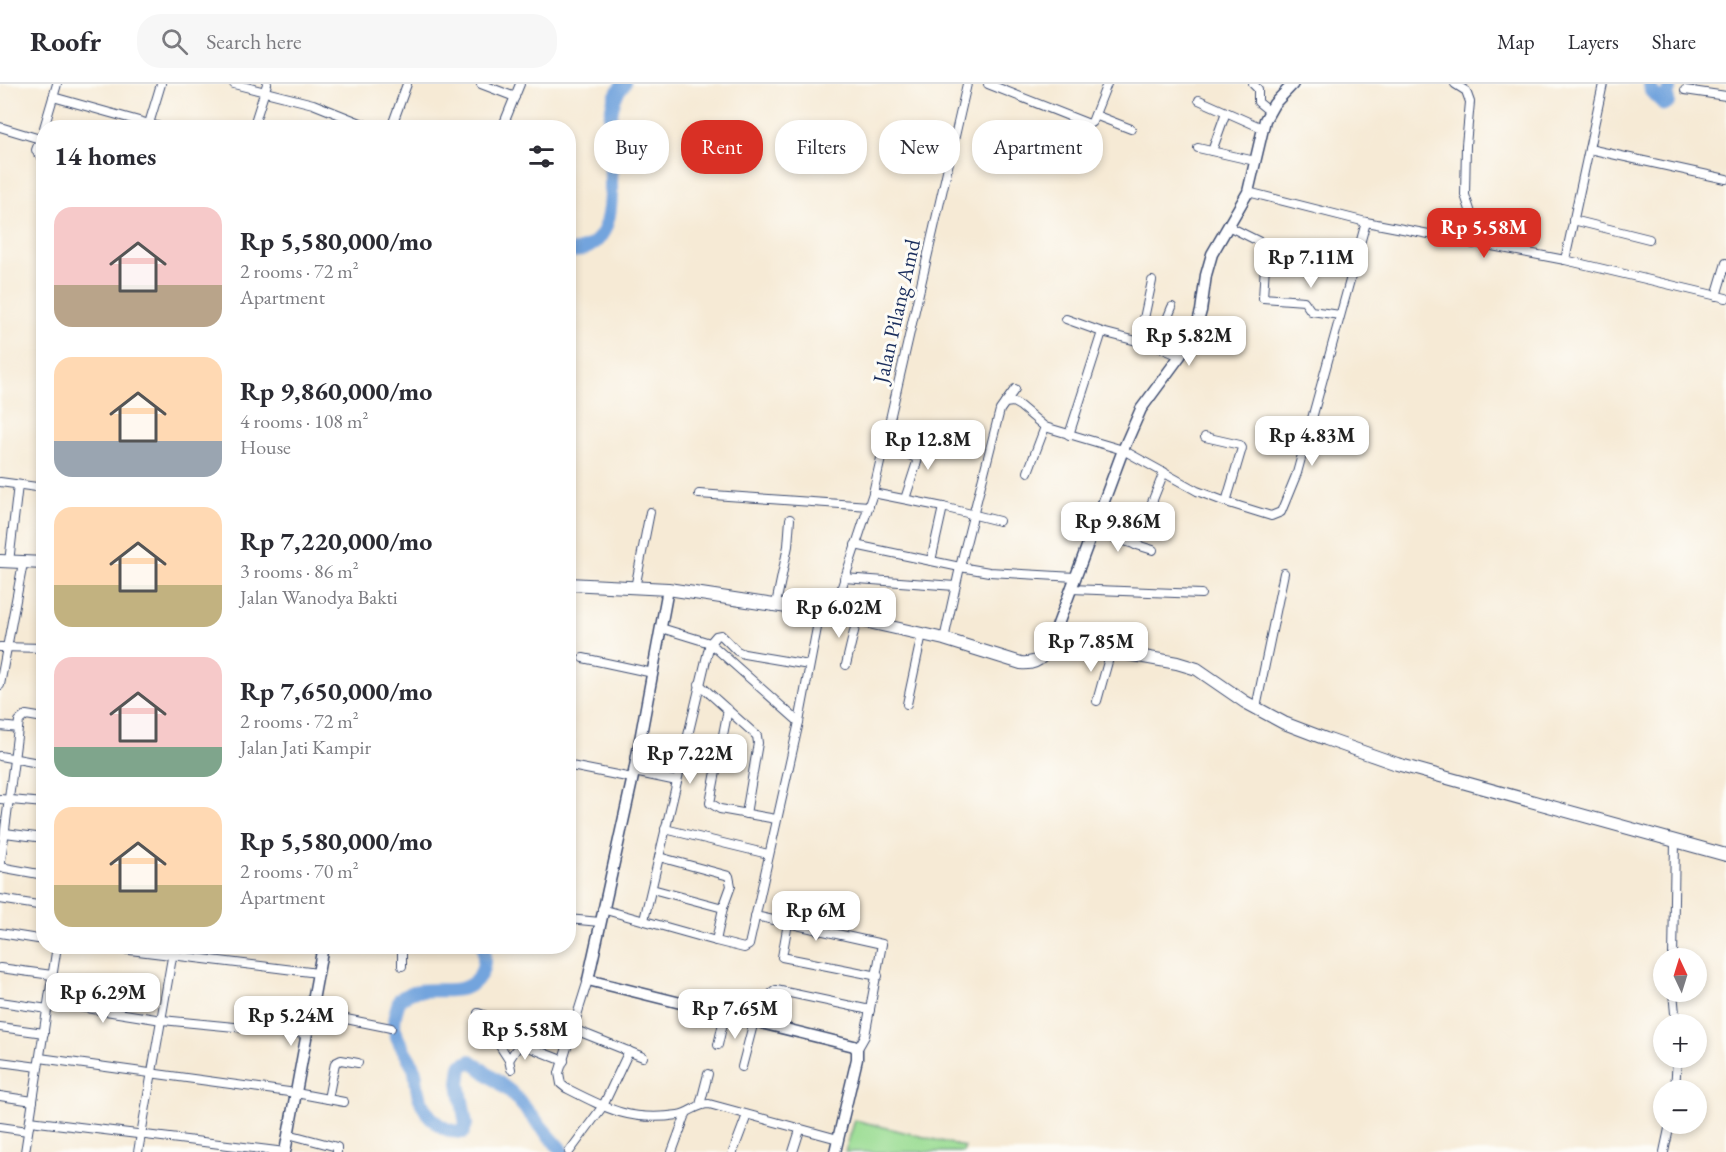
<!DOCTYPE html>
<meta charset="utf-8">
<style>
body{margin:0;font-family:"EB Garamond",serif;background:#f7f7f7;color:#2b2b33;height:100vh;display:flex;flex-direction:column;font-size:22px;white-space:nowrap}
*{box-sizing:border-box;margin:0}
p{font-size:20px;color:#7c7c81}
.icon{flex:none;width:33px;height:33px;fill:none;stroke:currentColor;stroke-width:2;stroke-linecap:round;stroke-linejoin:round}
.map{position:relative;flex:1;overflow:hidden}
.panel{position:absolute;left:36px;top:36px;width:540px;height:834px;display:flex;flex-direction:column;background:#fff;border-radius:24px;box-shadow:0 3px 9px #0003}
.panel>*{flex:none}
.banner{position:absolute;left:594px;top:36px;width:570px;height:54px;display:flex;gap:12px}
.needle{width:39px;rotate:356deg}
.fabs{position:absolute;left:1653px;top:864px;display:grid;gap:12px}
.fabs a{display:grid;place-items:center;width:54px;height:54px;border-radius:50%;background:#fff;box-shadow:0 3px 9px #0003;font-size:30px}
.price{position:absolute;translate:-50% -51px;padding:0 14px;border-radius:12px;background:#fff;color:#222;font-size:20px;line-height:39px;filter:drop-shadow(0 2px 3px #0008)}
.price::after{content:'';position:absolute;left:50%;top:36px;width:18px;height:14px;margin-left:-9px;background:inherit;clip-path:polygon(0 0,100% 0,50% 100%)}
.price.selected{background:#d93025;color:#fff}
ul{padding:0;list-style:none}
li{display:flex;align-items:center;gap:18px;height:150px;padding:0 18px}
li span{display:grid;place-items:center;flex:none;width:168px;height:120px;border-radius:18px;color:#555}
li>.icon{margin-inline-start:auto}
span .icon{width:72px;height:72px;fill:#fffc;stroke-width:1}
li b{font-size:26px}
h2{display:flex;justify-content:space-between;align-items:center;height:72px;padding:0 18px;font-size:26px}
.pill{padding:0 21px;border-radius:24px;background:#fff;box-shadow:0 3px 9px #0003;font-size:21px;line-height:54px}
.pill.selected{background:#d93025;color:#fff}
header{display:flex;align-items:center;gap:36px;box-sizing:border-box;height:84px;padding:0 30px;background:#fff;border-bottom:2px solid #e1e1e2}
header strong{font-size:28px}
nav{display:flex;gap:33px;margin-inline-start:auto;font-size:21px}
.search{width:420px;height:54px;background:#f7f7f7;display:flex;align-items:center;gap:15px;box-sizing:border-box;padding:0 21px;border-radius:24px;color:#7c7c81;font-size:22px}
.map>svg:first-child{display:block}
</style>
<header>
<strong>Roofr</strong>
<div class="search"><svg class="icon" aria-label="search" viewBox="0 0 24 24"><circle cx="10" cy="10" r="6"/><path d="M15 15l6 6"/></svg>Search here</div>
<nav><a>Map</a><a>Layers</a><a>Share</a></nav>
</header>
<div class="map">
<svg width="1726" height="1068" viewBox="0 0 1726 1068">
<rect width="100%" height="100%" fill="#fdfcf7"/>
<filter id="ink" filterUnits="userSpaceOnUse"><feTurbulence type="fractalNoise" baseFrequency=".0167" numOctaves="2"/><feDisplacementMap in="SourceGraphic" scale="12" xChannelSelector="R" yChannelSelector="G"/><feConvolveMatrix kernelMatrix="1 2 1 2 8 2 1 2 1" color-interpolation-filters="sRGB"/></filter>
<filter id="wash" filterUnits="userSpaceOnUse"><feTurbulence type="fractalNoise" baseFrequency=".008" numOctaves="4" result="noise"/><feDisplacementMap in="SourceGraphic" scale="24" xChannelSelector="R" yChannelSelector="G"/><feGaussianBlur stdDeviation="1.35" result="paint"/><feColorMatrix in="noise" values="0 0 0 0 0 0 0 0 0 0 0 0 0 0 0 0 0 1.4 0 .05"/><feComposite in="paint" operator="in"/></filter>
<g filter="url(#wash)">
<rect width="100%" height="100%" fill="#f6ead5"/>
<polygon fill="#9cdd94" stroke="#5c8679" stroke-width="1.5" points="855,1036 965,1063 963,1068 845,1068"/>
<g fill="none" stroke-linecap="round" stroke-linejoin="round">
<g stroke="#73a4dd" stroke-width="14">
<polyline points="1650,0 1651,7 1664,20 1668,18 1667,11 1671,0"/>
<path d="M 568,168 C 647,164 585,36 624,0"/>
<path d="M 483,862 C 485,872 485,882 480,891 C 466,915 435,902 413,908 C 409,909 404,913 400,915 C 391,938 392,947 405,968 C 408,973 412,979 414,984 C 417,993 416,1003 419,1012 C 426,1032 441,1049 463,1048 L 466,1040 L 459,999 L 461,982 L 471,977 L 512,1009 L 563,1068"/>
</g>
</g>
</g>
<g filter="url(#ink)">
<g fill="none" stroke-linecap="round" stroke-linejoin="round">
<defs>
<g id="minor">
<polyline points="234,0 313,20 373,44"/>
<polyline points="481,0 515,13"/>
<polyline points="988,0 1089,40 1092,38 1107,0"/>
<polyline points="1253,0 1258,5 1258,18 1269,27"/>
<polyline points="1455,0 1466,7 1470,18 1466,61 1465,111 1472,132 1473,160"/>
<polyline points="1685,6 1726,12"/>
<polyline points="53,13 164,44"/>
<polyline points="1199,16 1262,44"/>
<polyline points="1095,31 1131,45"/>
<polyline points="0,43 40,55"/>
<polyline points="148,43 161,0"/>
<polyline points="44,44 57,0"/>
<polyline points="253,44 267,0"/>
<polyline points="391,44 407,0"/>
<polyline points="502,44 520,0"/>
<polyline points="42,51 36,66 38,70 44,73"/>
<polyline points="1198,64 1255,77"/>
<polyline points="1589,65 1726,95"/>
<polyline points="1212,67 1226,28"/>
<polyline points="1248,108 1366,138 1565,176 1726,214"/>
<polyline points="1573,136 1649,155"/>
<polyline points="1228,142 1264,160 1266,165 1263,214 1304,217 1311,227 1340,231"/>
<polyline points="1565,176 1603,0"/>
<polyline points="1716,212 1726,179"/>
<polyline points="1066,235 1102,248 1156,262 1180,272"/>
<polyline points="1139,258 1152,197"/>
<polyline points="1156,262 1172,223"/>
<polyline points="1005,319 1015,305"/>
<polyline points="1069,351 1102,248"/>
<polyline points="1205,353 1240,361 1242,364 1226,418"/>
<polyline points="1028,388 1045,343"/>
<polyline points="0,398 44,404"/>
<polyline points="873,409 943,423"/>
<polyline points="699,410 869,422"/>
<polyline points="905,415 917,378 916,374 905,369 909,353"/>
<polyline points="1092,447 1153,466"/>
<polyline points="855,461 960,483 989,488 1075,493"/>
<polyline points="1135,461 1164,388"/>
<polyline points="931,477 943,423 999,437"/>
<polyline points="9,478 18,401"/>
<polyline points="844,494 955,502"/>
<polyline points="635,504 650,428"/>
<polyline points="1071,505 1201,510"/>
<polyline points="776,520 788,462 790,435"/>
<polyline points="833,530 873,409 967,0"/>
<polyline points="661,544 710,559 799,638"/>
<polyline points="944,555 960,483 1000,326 1005,319 1013,318 1020,322 1045,343 1123,366 1197,407 1226,418 1271,432 1281,428 1297,389 1366,138"/>
<polyline points="0,563 44,564"/>
<polyline points="583,574 653,589"/>
<polyline points="846,581 857,535"/>
<polyline points="699,600 757,652 758,659 746,730"/>
<polyline points="0,601 23,479"/>
<polyline points="1097,617 1111,567"/>
<polyline points="907,620 922,550"/>
<polyline points="1256,624 1284,489"/>
<polyline points="728,625 710,719 720,725 776,735"/>
<polyline points="0,642 18,644"/>
<polyline points="0,672 44,680"/>
<polyline points="571,682 632,694"/>
<polyline points="634,688 677,697"/>
<polyline points="0,715 44,719"/>
<polyline points="665,745 768,770"/>
<polyline points="5,749 44,754"/>
<polyline points="659,773 729,792 731,802 723,824 716,857"/>
<polyline points="0,783 44,791"/>
<polyline points="0,784 19,637 26,631 44,634"/>
<polyline points="652,805 723,824"/>
<polyline points="0,815 44,822"/>
<polyline points="602,825 716,857 744,864 749,861 799,638 820,528"/>
<polyline points="755,832 882,860 865,952 857,966"/>
<polyline points="568,835 600,838"/>
<polyline points="644,836 710,559 716,552 721,551 737,567 744,570 809,581"/>
<polyline points="788,839 782,873 878,892"/>
<polyline points="0,849 44,856"/>
<polyline points="97,862 318,889"/>
<polyline points="402,862 402,882"/>
<polyline points="1673,874 1675,757"/>
<polyline points="0,884 52,891"/>
<path d="M 588,896 L 559,989 L 561,1000 L 566,1004 C 607,1025 631,1038 678,1031 C 690,1029 697,1020 709,1020 L 838,1055"/>
<polyline points="1673,908 1676,940"/>
<polyline points="0,918 48,925"/>
<polyline points="49,918 162,936 307,950"/>
<polyline points="311,928 391,944"/>
<polyline points="478,929 498,936 500,962 509,976 511,985"/>
<polyline points="764,939 772,909 776,906 870,926"/>
<polyline points="0,943 44,949"/>
<polyline points="573,945 643,973"/>
<polyline points="498,951 564,977"/>
<polyline points="718,961 725,930"/>
<polyline points="40,974 296,1009 344,1018"/>
<polyline points="509,976 519,961"/>
<polyline points="0,978 38,983"/>
<polyline points="742,983 754,937"/>
<polyline points="1675,1006 1677,974"/>
<polyline points="0,1012 33,1017"/>
<polyline points="328,1015 335,979 341,976 358,979"/>
<polyline points="700,1021 708,990"/>
<polyline points="30,1037 285,1068"/>
<polyline points="0,1043 28,1047"/>
<polyline points="288,1050 337,1063 337,1068"/>
<polyline points="25,1068 57,862"/>
<polyline points="138,1068 174,862"/>
<polyline points="569,1068 603,1022 629,967"/>
<polyline points="672,1068 686,1030"/>
<polyline points="733,1068 747,1031"/>
<polyline points="793,1068 800,1046"/>
<polyline points="1664,1068 1670,1040"/>
</g>
<g id="tertiary">
<polyline points="668,505 634,688 588,896 854,962 857,966 857,975 835,1068"/>
<polyline points="1054,551 1123,366 1141,325 1180,272 1197,241 1201,227 1206,191 1212,170 1248,108 1265,36 1274,20 1293,0"/>
<polyline points="285,1068 323,862"/>
</g>
<g id="secondary">
<polyline points="0,477 44,479"/>
<path d="M 568,500 L 668,505 L 833,530 L 944,555 L 1021,579 C 1041,581 1047,568 1054,551 L 1111,567 L 1177,579 L 1197,585 L 1245,618 L 1284,639 L 1326,655 L 1397,680 L 1726,771"/>
</g>
</defs>
<use href="#minor" stroke="#3c4b70" stroke-width="10"/>
<use href="#tertiary" stroke="#3c4b70" stroke-width="13"/>
<use href="#secondary" stroke="#3c4b70" stroke-width="14"/>
<use href="#minor" stroke="#fff" stroke-width="8"/>
<use href="#tertiary" stroke="#fff" stroke-width="10"/>
<use href="#secondary" stroke="#fff" stroke-width="12"/>
</g>
</g>
<g text-anchor="middle" stroke-width="6" stroke-linejoin="round" paint-order="stroke">
<g font-size="22" fill="#1b2f5e" stroke="#fdfcf7">
<text transform="translate(896 227) rotate(-77)" y="8">Jalan Pilang Amd</text>
</g>
</g>
</svg>
<div class="fabs">
<a><svg class="needle" viewBox="-14 -14 28 28"><path d="M0-13l5 13h-10z" fill="#e53935"/><path d="M0 13l5-13h-10z" fill="#7c7c81"/></svg></a>
<a>+</a>
<a>−</a>
</div>
<b class="price selected" style="left:1484px;top:175px">Rp 5.58M</b>
<b class="price" style="left:1311px;top:205px">Rp 7.11M</b>
<b class="price" style="left:1189px;top:283px">Rp 5.82M</b>
<b class="price" style="left:1312px;top:383px">Rp 4.83M</b>
<b class="price" style="left:928px;top:387px">Rp 12.8M</b>
<b class="price" style="left:1118px;top:469px">Rp 9.86M</b>
<b class="price" style="left:839px;top:555px">Rp 6.02M</b>
<b class="price" style="left:1091px;top:589px">Rp 7.85M</b>
<b class="price" style="left:690px;top:701px">Rp 7.22M</b>
<b class="price" style="left:816px;top:858px">Rp 6M</b>
<b class="price" style="left:103px;top:940px">Rp 6.29M</b>
<b class="price" style="left:735px;top:956px">Rp 7.65M</b>
<b class="price" style="left:291px;top:963px">Rp 5.24M</b>
<b class="price" style="left:525px;top:977px">Rp 5.58M</b>
<div class="banner">
<a class="pill">Buy</a>
<a class="pill selected">Rent</a>
<a class="pill">Filters</a>
<a class="pill">New</a>
<a class="pill">Apartment</a>
</div>
<section class="panel">
<h2>14 homes<svg class="icon" aria-label="filters" viewBox="0 0 24 24"><path d="M4 7h16M4 17h16"/><circle cx="9" cy="7" r="2"/><circle cx="15" cy="17" r="2"/></svg></h2>
<ul>
<li><span style="background:linear-gradient(#f6c9c9 65%,#b9a48a 0)"><svg class="icon" aria-label="home" viewBox="0 0 24 24"><path d="M3 11l9-7 9 7M6 9v11h12V9"/></svg></span><div><b>Rp 5,580,000/mo</b><p>2 rooms · 72 m²</p><p>Apartment</p></div></li>
<li><span style="background:linear-gradient(#ffd9b3 70%,#9aa5b1 0)"><svg class="icon" aria-label="home" viewBox="0 0 24 24"><path d="M3 11l9-7 9 7M6 9v11h12V9"/></svg></span><div><b>Rp 9,860,000/mo</b><p>4 rooms · 108 m²</p><p>House</p></div></li>
<li><span style="background:linear-gradient(#ffd9b3 65%,#c2b280 0)"><svg class="icon" aria-label="home" viewBox="0 0 24 24"><path d="M3 11l9-7 9 7M6 9v11h12V9"/></svg></span><div><b>Rp 7,220,000/mo</b><p>3 rooms · 86 m²</p><p>Jalan Wanodya Bakti</p></div></li>
<li><span style="background:linear-gradient(#f6c9c9 75%,#7fa58c 0)"><svg class="icon" aria-label="home" viewBox="0 0 24 24"><path d="M3 11l9-7 9 7M6 9v11h12V9"/></svg></span><div><b>Rp 7,650,000/mo</b><p>2 rooms · 72 m²</p><p>Jalan Jati Kampir</p></div></li>
<li><span style="background:linear-gradient(#ffd9b3 65%,#c2b280 0)"><svg class="icon" aria-label="home" viewBox="0 0 24 24"><path d="M3 11l9-7 9 7M6 9v11h12V9"/></svg></span><div><b>Rp 5,580,000/mo</b><p>2 rooms · 70 m²</p><p>Apartment</p></div></li>
</ul>
</section>
</div>
